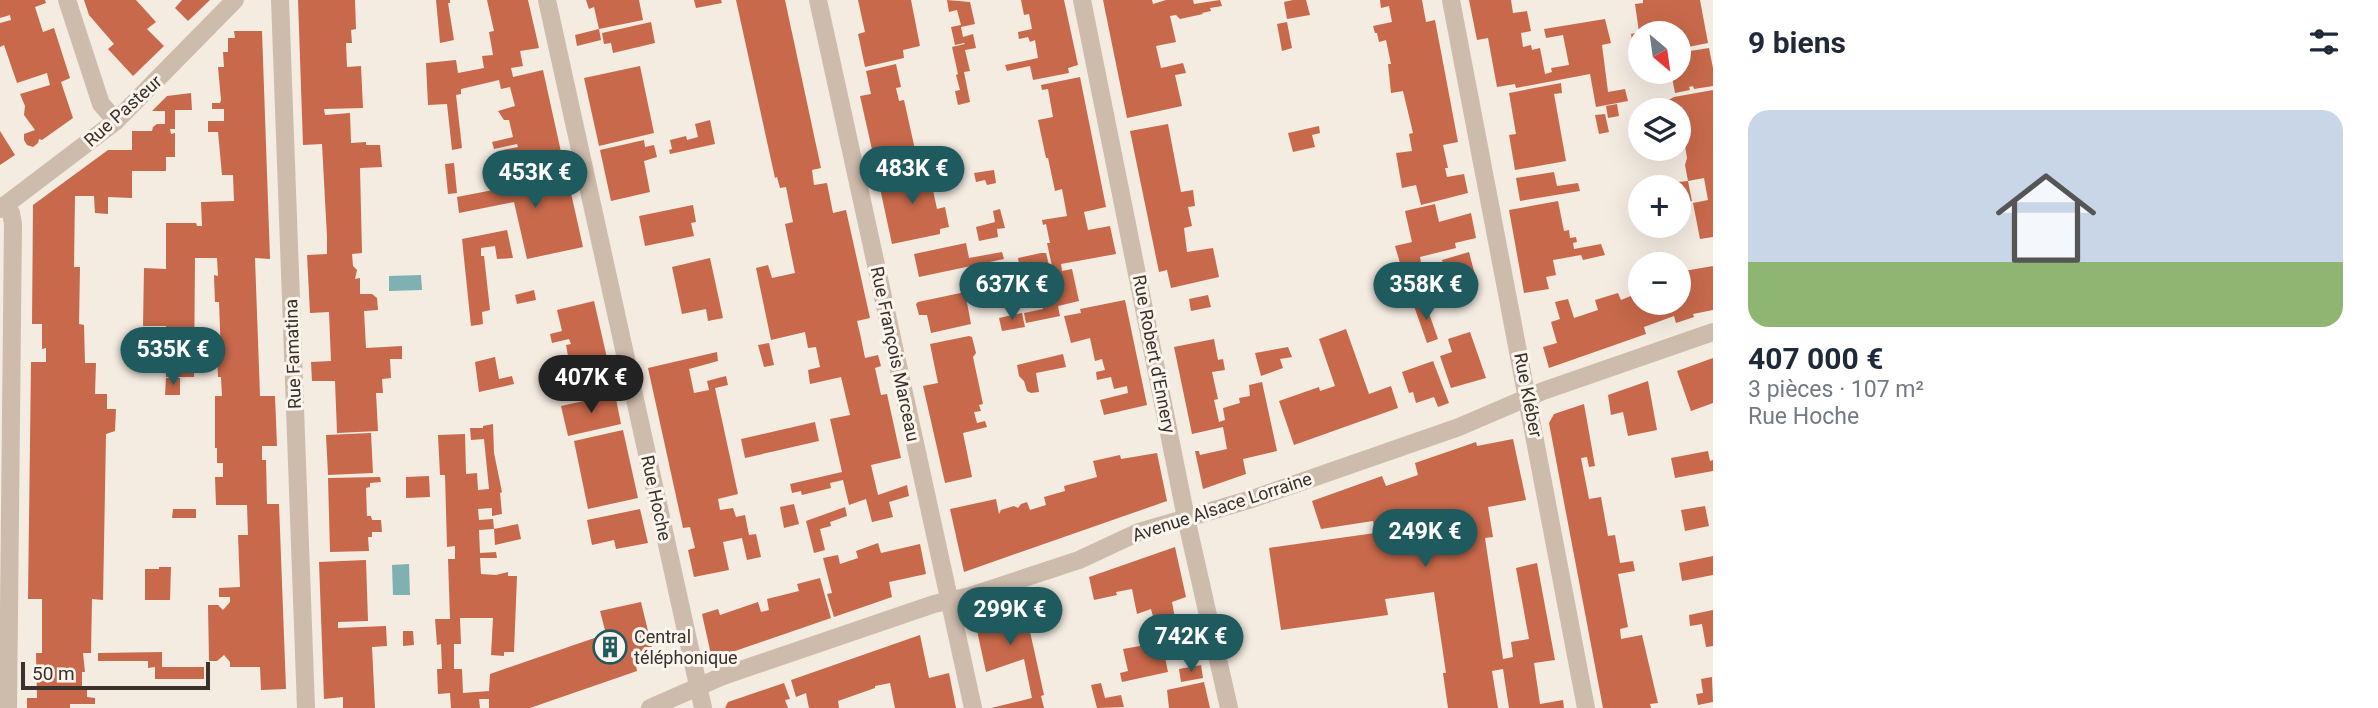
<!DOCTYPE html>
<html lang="fr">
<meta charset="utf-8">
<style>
body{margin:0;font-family:Roboto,sans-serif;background:#f6f6f7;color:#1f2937;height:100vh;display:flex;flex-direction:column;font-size:26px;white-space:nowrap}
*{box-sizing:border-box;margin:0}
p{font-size:23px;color:#747a83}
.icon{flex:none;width:38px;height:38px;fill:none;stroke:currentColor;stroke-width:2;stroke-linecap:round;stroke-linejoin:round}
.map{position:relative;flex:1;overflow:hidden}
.details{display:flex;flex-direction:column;background:#fff;width:665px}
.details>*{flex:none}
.needle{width:46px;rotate:151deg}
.controls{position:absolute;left:1628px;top:21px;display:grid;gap:14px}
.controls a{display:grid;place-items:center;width:63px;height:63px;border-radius:50%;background:#fff;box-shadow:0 7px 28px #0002;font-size:35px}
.scale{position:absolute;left:21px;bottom:18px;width:189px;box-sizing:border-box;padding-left:7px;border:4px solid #3b302b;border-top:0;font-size:19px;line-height:24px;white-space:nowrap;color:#3b302b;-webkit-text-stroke:5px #fbf5ee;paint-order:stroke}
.price{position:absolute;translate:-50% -60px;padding:0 16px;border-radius:24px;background:#1f5a5e;color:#fff;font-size:23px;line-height:46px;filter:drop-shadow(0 2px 4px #0008)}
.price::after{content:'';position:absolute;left:50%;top:42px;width:21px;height:16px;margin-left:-10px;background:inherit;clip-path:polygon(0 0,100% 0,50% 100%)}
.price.on{background:#222;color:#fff}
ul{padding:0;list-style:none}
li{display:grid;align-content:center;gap:14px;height:371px;padding:0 35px}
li+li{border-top:2px solid #e0e1e3}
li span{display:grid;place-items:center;height:217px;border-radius:21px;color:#555}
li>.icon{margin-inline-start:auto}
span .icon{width:126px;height:126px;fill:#fffc;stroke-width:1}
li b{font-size:30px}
h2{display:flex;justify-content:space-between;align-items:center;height:84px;padding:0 35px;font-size:30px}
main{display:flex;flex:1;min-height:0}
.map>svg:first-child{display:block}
</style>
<main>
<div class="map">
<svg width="1713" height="708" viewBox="0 0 1713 708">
<rect width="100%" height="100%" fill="#f4ebe1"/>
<g fill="#7fb0b2">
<polygon points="421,275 422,290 389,291 389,276"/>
<polygon points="409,564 410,595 393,595 392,565"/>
</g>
<g fill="#c8694b">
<polygon points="0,0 45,0 46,3 35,7 43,32 54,28 70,78 61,82 73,118 42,140 39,139 38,143 33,147 27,145 24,140 24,134 35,130 24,115 25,106 20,94 50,85 47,73 17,83 4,45 0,47 0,23 11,20 10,15 0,18"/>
<polygon points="84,0 136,0 156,22 147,29 164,46 133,76 108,49 114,44 89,15"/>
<polygon points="182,0 210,0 188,21 175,8"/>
<polygon points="298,0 355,0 356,29 351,30 352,43 346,43 347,67 361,66 363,108 324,109 325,115 350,113 351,143 366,142 366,145 380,145 382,167 360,168 362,253 352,254 353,266 357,270 355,279 360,278 360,294 372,294 377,298 378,310 364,311 366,348 402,346 402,359 390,359 391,378 382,379 383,393 376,393 378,431 337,433 335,381 312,381 311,362 331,361 329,312 310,313 307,255 327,254 327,237 322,144 303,145"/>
<polygon points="436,0 450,0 450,3 448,3 454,40 440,43"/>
<polygon points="487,0 528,0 539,48 520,51 523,66 511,68 513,77 543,70 563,161 523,169 522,164 507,168 503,150 518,147 517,144 494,149 492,142 513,137 509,120 504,120 498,111 515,106 510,87 501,89 499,80 461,89 461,94 456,95 462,148 452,150 447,104 428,105 426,63 456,60 458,73 484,68 482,56 493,55 489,32 494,31"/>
<polygon points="586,0 639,0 643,20 599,29 594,7 589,9"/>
<polygon points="694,0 721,0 722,3 696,8"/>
<polygon points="736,0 785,0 821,168 812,170 814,185 827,183 833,213 846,210 870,318 857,321 861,338 865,358 878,355 881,366 875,368 881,395 887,394 901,458 871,465 878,495 907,485 909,496 889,502 893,517 872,522 866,499 849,505 843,480 830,483 831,488 802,495 801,491 792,493 790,484 842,472 830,419 850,415 841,377 810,384 808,370 820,367 816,347 808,348 805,332 771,340 756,268 768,265 772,278 795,273 785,224 793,222 786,187 780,188 777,177 775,178"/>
<polygon points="858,0 911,0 920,46 903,50 904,58 865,67 858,34 865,32"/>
<polygon points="947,0 970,2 975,24 961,27 963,37 973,34 976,48 965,50 970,71 964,72 970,102 958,105 955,91 960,90 956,75 958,74 952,47 965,44 964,43 955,45 951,27 961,25 957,10 949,12"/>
<polygon points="1021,0 1064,0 1078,65 1068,68 1069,73 1033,80 1030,66 1007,71 1005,65 1038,58 1035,40 1030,42 1028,37 1019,39 1018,32 1032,29 1029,14 1024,15"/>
<polygon points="1103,0 1152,0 1153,4 1166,0 1193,0 1194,4 1220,0 1222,6 1210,8 1211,11 1202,13 1203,14 1180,19 1176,15 1170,16 1176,42 1156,46 1161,68 1183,63 1186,73 1175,75 1182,106 1127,118"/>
<polygon points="1293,0 1306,0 1310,15 1287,19 1284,2"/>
<polygon points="1380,0 1422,0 1426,22 1435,20 1458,142 1443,145 1448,168 1445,168 1447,177 1464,174 1468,193 1421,205 1416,185 1402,188 1396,153 1412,151 1409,134 1413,133 1403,91 1391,93 1388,64 1391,64 1386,40 1379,42 1377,33 1375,33 1373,26 1392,22 1389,6 1381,8"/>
<polygon points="1469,0 1511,0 1513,13 1527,11 1531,31 1521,33 1523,47 1531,45 1532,50 1540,48 1545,74 1552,72 1551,68 1569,65 1563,35 1546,38 1544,29 1605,19 1611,43 1602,45 1608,92 1625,89 1628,101 1596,107 1590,74 1516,88 1515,84 1497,87 1488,38 1477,40"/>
<polygon points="1643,0 1700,0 1708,43 1678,49 1678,33 1640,33 1640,38 1632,40 1631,34 1639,32 1635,4 1643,3"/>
<polygon points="651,22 655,43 613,53 611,43 604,44 602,33"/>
<polygon points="1287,22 1292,48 1282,51 1277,24"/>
<polygon points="599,29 601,40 577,46 575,35"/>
<polygon points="234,31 262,31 270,259 255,258 260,396 275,396 277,446 262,446 262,460 266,460 267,504 279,504 286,689 261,690 260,667 230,667 230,662 224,655 217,661 209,661 208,605 218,605 223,610 230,602 230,597 219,597 219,588 240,587 238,535 248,535 247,505 216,505 215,477 223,477 223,463 217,463 217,448 215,448 215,396 222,396 221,377 218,377 217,356 221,356 219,302 215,302 214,275 218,276 217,258 195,258 194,377 166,377 166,326 143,326 144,268 166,269 166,223 196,223 197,226 202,226 201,202 234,201 233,175 222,175 218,132 208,132 208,121 224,121 224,109 212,109 212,103 220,103 221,100 218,67 224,67 223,52 228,52 228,38 235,38"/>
<polygon points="1709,48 1713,68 1713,86 1694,89 1693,86 1689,87 1690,90 1675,93 1671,72 1678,72 1678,53"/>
<polygon points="896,64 901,87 896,88 899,101 904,100 916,154 875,163 860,96 871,94 866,71"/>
<polygon points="640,66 654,133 599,146 584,78"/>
<polygon points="1080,77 1106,207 1084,212 1088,230 1110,226 1116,254 1061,264 1062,271 1072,269 1079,301 1058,306 1060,316 1026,323 1024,313 1043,309 1042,305 1059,299 1047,243 1050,243 1046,224 1043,225 1042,220 1067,216 1062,189 1055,191 1048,158 1046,158 1038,120 1053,117 1048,89 1042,90 1041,85"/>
<polygon points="1561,83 1562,93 1554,94 1566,161 1515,170 1509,135 1516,134 1509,93"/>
<polygon points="1713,90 1713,237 1700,239 1693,203 1708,200 1704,178 1688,181 1685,165 1687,158 1683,134 1691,132 1688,117 1678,118 1678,110 1668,110 1667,101 1674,97"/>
<polygon points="191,93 192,110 175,110 175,129 170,129 171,134 175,133 175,157 166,157 166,171 132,171 132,198 108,197 108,214 95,213 94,196 75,196 74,267 80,267 79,324 84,325 85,363 96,363 95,394 107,394 107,409 116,409 115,431 106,434 103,600 92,599 91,653 83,653 85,672 82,672 82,690 87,690 87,697 95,698 95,704 70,704 70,708 27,708 27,698 37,698 36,653 42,653 42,599 28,599 31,362 46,362 46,348 42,349 42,324 32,324 33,205 108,150 132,150 132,131 152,131 153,127 157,124 165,124 165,111 152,111 167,96"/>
<polygon points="1617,104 1619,116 1608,118 1606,106"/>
<polygon points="1605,114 1609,132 1599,134 1595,115"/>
<polygon points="710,120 715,144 670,154 669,150 672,149 670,140 686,136 687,140 698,137 695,124"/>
<polygon points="1168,124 1181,192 1193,190 1195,206 1188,207 1192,226 1184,228 1187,252 1213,248 1219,277 1171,288 1167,270 1159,272 1130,131"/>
<polygon points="1319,126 1320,133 1312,135 1315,147 1293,152 1288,133"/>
<polygon points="0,131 15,155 0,165"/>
<polygon points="644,140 645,147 654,145 657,157 644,161 650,192 611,201 600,150"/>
<polygon points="454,163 457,193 448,194 445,164"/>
<polygon points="565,166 583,247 527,259 514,202 459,213 457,197 493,190 491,180 502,177 502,179"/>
<polygon points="928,167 937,209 945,207 949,227 940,229 940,234 892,244 878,179"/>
<polygon points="994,170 996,183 987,185 985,180 976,182 974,173"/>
<polygon points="1554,172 1557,186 1578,183 1580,191 1520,201 1516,178"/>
<polygon points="1688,181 1692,201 1682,203 1678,182"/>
<polygon points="1558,201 1564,231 1569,230 1570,238 1576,237 1577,242 1573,243 1574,249 1601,244 1605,255 1583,260 1581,255 1553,260 1556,275 1546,277 1549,289 1524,293 1509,210"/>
<polygon points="1435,204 1439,222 1471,213 1476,238 1455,243 1456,248 1420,257 1422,268 1403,273 1395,246 1412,242 1405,211"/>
<polygon points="693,205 696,222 691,223 694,236 645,246 639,216"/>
<polygon points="1000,209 1005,228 997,229 998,237 979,241 976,227 995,222 993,211"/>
<polygon points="507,230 513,258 497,259 495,246 481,248 481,256 484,256 490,310 482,312 483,324 471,326 462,239"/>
<polygon points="966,243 969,258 1002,252 1004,259 919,277 914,254"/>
<polygon points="1469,252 1476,279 1433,291 1431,284 1447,281 1442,260"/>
<polygon points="1041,253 1046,253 1049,265 1020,270 1018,258"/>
<polygon points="710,258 723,318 708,321 706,309 682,314 672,267"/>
<polygon points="1713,266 1713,310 1693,314 1694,317 1676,323 1674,316 1644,327 1646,334 1549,368 1543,347 1557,343 1551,322 1560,319 1555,302 1568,299 1574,318 1598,310 1595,300 1618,293 1621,300 1638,293 1636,288 1640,280 1640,303 1678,303 1678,272"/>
<polygon points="534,290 536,300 517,304 515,295"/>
<polygon points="965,292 971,324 931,333 927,315 919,315 916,304 918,302"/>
<polygon points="1208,295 1211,307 1191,311 1189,299"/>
<polygon points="1125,300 1147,405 1104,415 1100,400 1128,393 1127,386 1114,389 1111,377 1097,380 1096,372 1105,370 1102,359 1095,361 1090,338 1071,343 1064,316 1081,313 1080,309"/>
<polygon points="594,301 607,358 557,370 554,359 568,356 566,345 571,344 569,339 552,343 550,334 562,331 557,310"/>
<polygon points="1425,302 1438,339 1427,343 1414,306"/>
<polygon points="1022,313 1025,327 1002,331 999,318"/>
<polygon points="1346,329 1369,394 1391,386 1398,408 1294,445 1279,401 1319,387 1320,391 1335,386 1319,339"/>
<polygon points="1470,332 1486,378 1451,388 1440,356 1452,352 1448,339"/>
<polygon points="969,336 972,337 976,353 973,357 983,404 979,405 981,411 974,412 977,423 985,421 987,427 963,433 972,477 945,483 923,386 938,383 930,344"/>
<polygon points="1214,339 1218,360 1223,359 1225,370 1212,372 1218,399 1214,400 1219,422 1225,420 1223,408 1240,403 1239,398 1250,396 1249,385 1262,382 1277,451 1243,459 1246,474 1203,489 1195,451 1199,451 1200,455 1227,449 1223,427 1192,434 1174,347"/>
<polygon points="769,343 774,365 764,367 758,345"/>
<polygon points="1288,347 1292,357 1280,359 1283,368 1261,376 1255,353"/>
<polygon points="717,352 718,361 689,369 694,393 709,390 707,381 726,376 728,385 715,388 738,494 718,499 720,510 733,508 736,517 745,515 749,535 756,534 761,557 747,560 742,538 723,542 729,570 694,577 688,550 695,548 690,527 683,528 648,368"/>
<polygon points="1063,354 1066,367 1036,373 1039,392 1031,393 1027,391 1024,381 1019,376 1017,365"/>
<polygon points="495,357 499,379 512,376 514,384 479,392 475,362"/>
<polygon points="1713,358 1713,403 1691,411 1677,371"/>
<polygon points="1433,361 1449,403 1438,407 1434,397 1416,403 1413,392 1409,393 1402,372"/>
<polygon points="596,365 602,393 571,400 569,391 558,393 554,375"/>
<polygon points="166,378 180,378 180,395 165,395"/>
<polygon points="1648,381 1657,430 1628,436 1623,412 1611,415 1608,395"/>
<polygon points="615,394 621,424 568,436 561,406"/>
<polygon points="1584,404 1595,466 1589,467 1587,457 1581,458 1589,499 1601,497 1608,536 1615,535 1620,563 1633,561 1635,571 1618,574 1628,627 1620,629 1621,639 1642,635 1658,703 1650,704 1651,708 1603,708 1549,423 1554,414"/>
<polygon points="815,422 819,441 745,458 741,439"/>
<polygon points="493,424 494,453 502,492 500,493 502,514 492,516 492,508 478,509 479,520 493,519 494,529 479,530 480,553 496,552 497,558 480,558 481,574 496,575 508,572 508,576 517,576 514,652 504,652 504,656 491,655 493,618 460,618 461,644 454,644 454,669 462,669 463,693 489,691 490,674 606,634 600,611 641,602 655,660 636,666 637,671 530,708 489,708 489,699 479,699 480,708 451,708 450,693 438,694 437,669 442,669 441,644 437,645 435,619 450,619 448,559 455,559 455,546 447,547 445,475 440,475 438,435 465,434 466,474 477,473 478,490 489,489 484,439 471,440 470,428 483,428 483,426"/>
<polygon points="623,430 638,498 588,509 574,441"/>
<polygon points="371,433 373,473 328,475 326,435"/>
<polygon points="1513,439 1526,500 1488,507 1493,537 1485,538 1503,659 1513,657 1511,642 1529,639 1516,568 1537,563 1555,660 1534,663 1540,704 1563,700 1564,708 1509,708 1503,669 1492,671 1498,708 1448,708 1443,673 1446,673 1434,592 1385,599 1388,615 1281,630 1269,548 1375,533 1373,521 1321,529 1312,501 1382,476 1386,486 1418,475 1415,463 1476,442 1477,446"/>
<polygon points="1708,451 1710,461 1713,460 1713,471 1675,478 1671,458"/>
<polygon points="1157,453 1167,501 964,572 950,509 996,499 999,514 1001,510 1014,506 1018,508 1021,504 1027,502 1030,510 1046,505 1044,497 1065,491 1064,486 1097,477 1093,461 1120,455 1121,459"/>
<polygon points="429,476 430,497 406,498 406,477"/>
<polygon points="380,477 381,482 370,483 370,487 366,488 367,516 371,516 372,520 381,520 382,532 372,532 372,537 368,537 369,551 330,552 328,478"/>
<polygon points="794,504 799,524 784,528 780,507"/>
<polygon points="1705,506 1709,526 1685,531 1681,510"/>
<polygon points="845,507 847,516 830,522 831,526 820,529 825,550 814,553 806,521"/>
<polygon points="173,509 196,509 196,518 172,518"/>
<polygon points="640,509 648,543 616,549 614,540 592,545 587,520"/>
<polygon points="518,524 521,539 495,545 494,529"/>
<polygon points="878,543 881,553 920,544 926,574 889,582 892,597 834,617 827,594 832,593 823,558 838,555 840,564 858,558 856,551"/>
<polygon points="1175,547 1186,597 1172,602 1175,618 1164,621 1165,626 1156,628 1151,609 1137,614 1132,589 1116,592 1117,595 1094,600 1089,577"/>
<polygon points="1713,556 1713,575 1682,581 1679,563"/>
<polygon points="366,560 368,621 338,622 338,628 386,626 387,646 372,647 375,708 343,708 343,697 324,699 319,562"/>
<polygon points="159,567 171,567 170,600 145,600 145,569 159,569"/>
<polygon points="820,578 831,618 712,659 702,614 718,609 720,615 758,602 761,612 769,610 767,599 799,591 797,584"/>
<polygon points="1023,600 1044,695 1041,696 1044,708 991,708 1032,698 1024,659 986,672 974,617"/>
<polygon points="1713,610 1713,646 1706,647 1702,624 1690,626 1689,615"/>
<polygon points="1192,624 1194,635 1169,640 1167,630"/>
<polygon points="403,631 413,631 414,645 403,646"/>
<polygon points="920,635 929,678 949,673 956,708 895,708 890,683 875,686 875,688 838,701 839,708 809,708 806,693 796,697 791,680"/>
<polygon points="1162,642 1168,672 1122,682 1120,673 1128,671 1123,649"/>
<polygon points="162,652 162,667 204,667 204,679 155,679 155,667 148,668 148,661 98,661 98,653"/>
<polygon points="1201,665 1203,678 1181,682 1179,669"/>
<polygon points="1712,677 1713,702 1698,705 1696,694 1703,693 1701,679"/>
<polygon points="1204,682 1210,708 1169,708 1167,690"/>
<polygon points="784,683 790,699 785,700 788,708 725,708 728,702"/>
<polygon points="1101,683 1105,698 1121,695 1124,707 1097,708 1091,685"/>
</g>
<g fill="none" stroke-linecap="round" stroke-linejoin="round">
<g stroke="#cdbbac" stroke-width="18">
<polyline points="67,0 101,104 116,121"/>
<polyline points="280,0 306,708"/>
<polyline points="547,0 703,708"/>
<polyline points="818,0 973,708"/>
<polyline points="1082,0 1186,518 1229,708"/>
<polyline points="1451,0 1586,708"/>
<polyline points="5,205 11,213 13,224 8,708"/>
<polyline points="0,209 116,121 235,0"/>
<polyline points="650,708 723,676 934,604 970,596 1079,560 1139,532 1252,499 1459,427 1543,391 1713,332"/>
</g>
</g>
<defs>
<symbol id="building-ring" viewBox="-11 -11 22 22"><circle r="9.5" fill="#fbf5ee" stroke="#1f5a5e" stroke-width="1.5"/><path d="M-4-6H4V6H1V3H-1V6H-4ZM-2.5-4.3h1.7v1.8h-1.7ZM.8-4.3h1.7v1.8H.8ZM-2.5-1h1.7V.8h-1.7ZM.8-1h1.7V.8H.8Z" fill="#1f5a5e"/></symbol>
</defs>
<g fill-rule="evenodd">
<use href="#building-ring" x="591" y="628" width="38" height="38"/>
</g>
<g text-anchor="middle" stroke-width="6" stroke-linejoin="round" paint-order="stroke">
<g font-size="18" fill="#3b302b" stroke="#fbf5ee">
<text transform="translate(123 111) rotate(-42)" y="6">Rue Pasteur</text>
<text transform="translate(293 354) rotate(-92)" y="6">Rue Famatina</text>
<text transform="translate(895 354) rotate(78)" y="6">Rue François Marceau</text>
<text transform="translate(1154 354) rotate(79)" y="6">Rue Robert d'Ennery</text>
<text transform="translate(1528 395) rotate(79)" y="6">Rue Kléber</text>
<text transform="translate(656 498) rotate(78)" y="6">Rue Hoche</text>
<text transform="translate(1222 507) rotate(-18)" y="6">Avenue Alsace Lorraine</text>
</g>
<g font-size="18" fill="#3b302b" stroke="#fbf5ee" text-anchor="start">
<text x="634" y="643">Central<tspan x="634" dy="21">téléphonique</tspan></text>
</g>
</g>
</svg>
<div class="controls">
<a><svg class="needle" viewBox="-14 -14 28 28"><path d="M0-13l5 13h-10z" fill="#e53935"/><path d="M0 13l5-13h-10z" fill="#747a83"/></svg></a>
<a><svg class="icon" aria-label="layers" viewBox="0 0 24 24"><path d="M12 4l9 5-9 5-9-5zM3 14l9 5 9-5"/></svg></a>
<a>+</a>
<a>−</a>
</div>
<div class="scale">50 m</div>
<b class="price" style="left:912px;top:206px">483K €</b>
<b class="price" style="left:535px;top:210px">453K €</b>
<b class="price" style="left:1012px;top:322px">637K €</b>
<b class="price" style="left:1426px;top:322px">358K €</b>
<b class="price" style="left:173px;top:387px">535K €</b>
<b class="price on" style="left:591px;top:415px">407K €</b>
<b class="price" style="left:1425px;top:569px">249K €</b>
<b class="price" style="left:1010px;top:647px">299K €</b>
<b class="price" style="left:1191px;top:674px">742K €</b>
</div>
<section class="details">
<h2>9 biens<svg class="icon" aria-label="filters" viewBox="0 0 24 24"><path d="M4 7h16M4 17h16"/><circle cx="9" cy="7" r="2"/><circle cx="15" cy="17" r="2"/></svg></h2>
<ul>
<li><span style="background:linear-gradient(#c9d6e8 70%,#8fb573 0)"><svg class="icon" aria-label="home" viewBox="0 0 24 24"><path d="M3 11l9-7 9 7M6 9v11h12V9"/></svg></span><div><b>407 000 €</b><p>3 pièces · 107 m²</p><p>Rue Hoche</p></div></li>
</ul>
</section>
</main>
